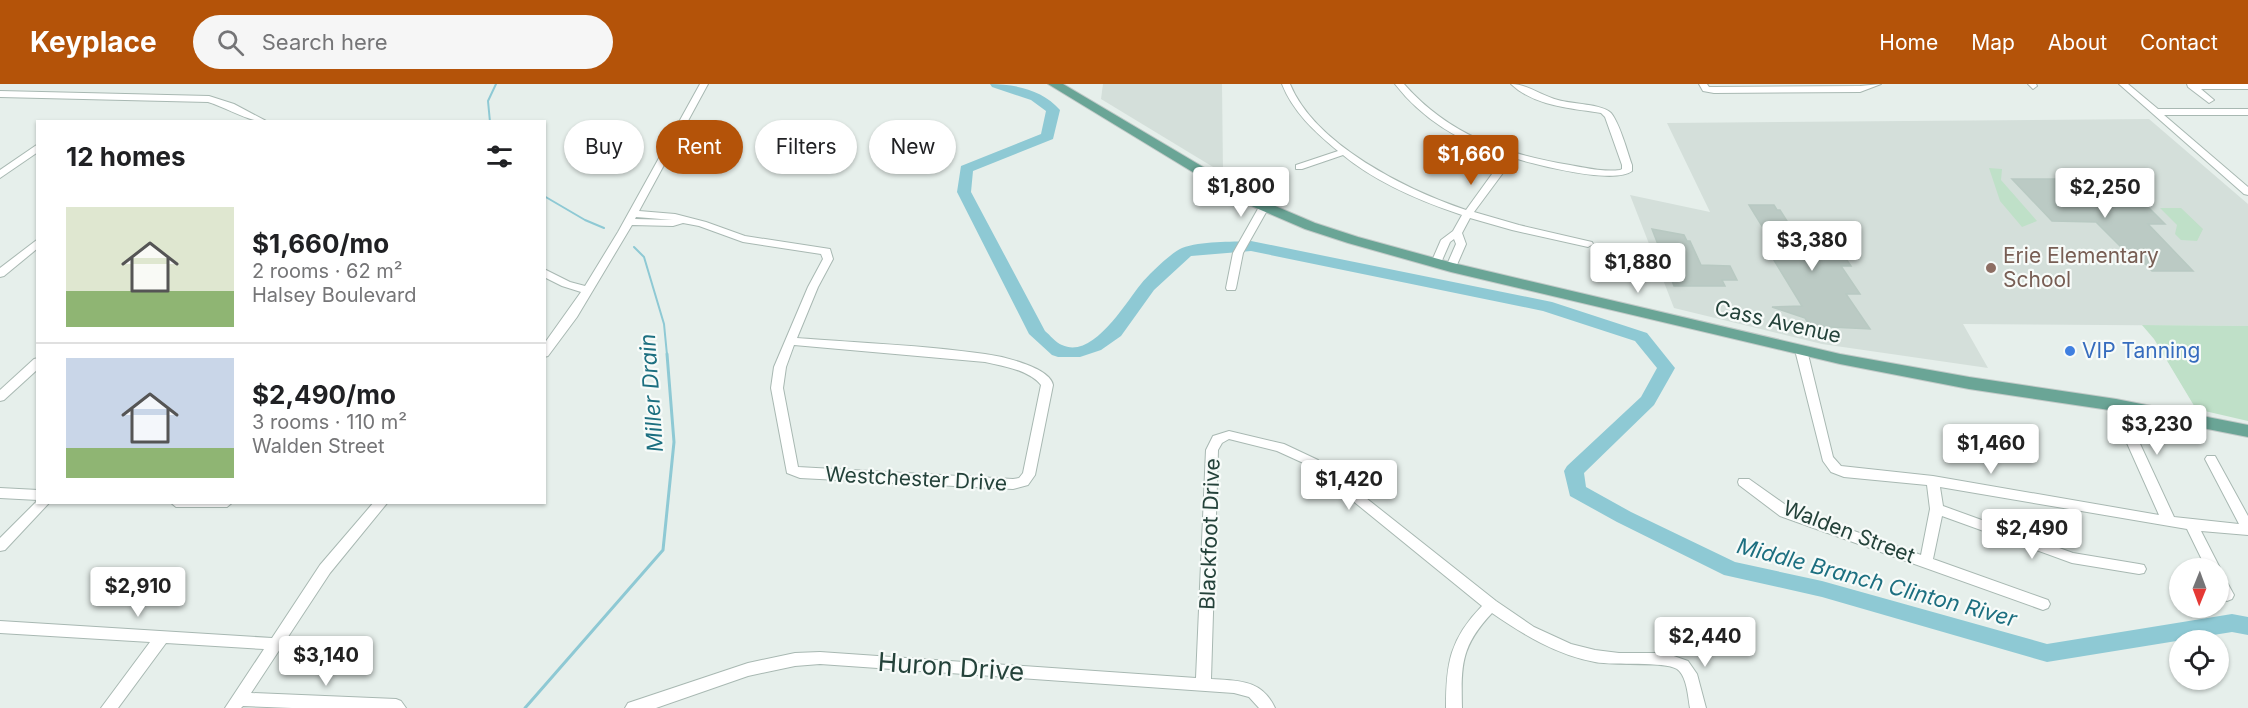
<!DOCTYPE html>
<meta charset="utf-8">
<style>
body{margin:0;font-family:Inter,sans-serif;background:#f6f6f6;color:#202124;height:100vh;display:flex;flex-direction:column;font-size:22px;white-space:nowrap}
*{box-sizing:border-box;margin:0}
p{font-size:20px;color:#757577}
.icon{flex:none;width:33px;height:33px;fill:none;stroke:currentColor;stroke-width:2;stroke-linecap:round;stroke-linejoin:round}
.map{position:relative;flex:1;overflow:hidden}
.sheet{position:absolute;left:36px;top:36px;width:510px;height:384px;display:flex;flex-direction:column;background:#fff;border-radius:0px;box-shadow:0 2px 4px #0004}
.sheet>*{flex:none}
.top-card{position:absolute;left:564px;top:36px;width:570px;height:54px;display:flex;gap:12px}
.needle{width:39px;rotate:181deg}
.fabs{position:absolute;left:2169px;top:474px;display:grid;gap:12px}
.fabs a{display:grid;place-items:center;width:60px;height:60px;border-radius:50%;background:#fff;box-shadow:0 2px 4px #0004;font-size:30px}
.price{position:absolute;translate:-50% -51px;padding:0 14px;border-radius:6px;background:#fff;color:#222;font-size:20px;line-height:39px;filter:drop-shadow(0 2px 3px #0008)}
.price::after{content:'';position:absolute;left:50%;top:36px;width:18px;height:14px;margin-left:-9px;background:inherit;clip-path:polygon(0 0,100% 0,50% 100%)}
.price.current{background:#b45309;color:#fff}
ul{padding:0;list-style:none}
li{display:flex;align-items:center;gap:18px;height:150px;padding:0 30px}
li+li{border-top:2px solid #e0e0e0}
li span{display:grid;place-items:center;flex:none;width:168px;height:120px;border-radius:0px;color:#555}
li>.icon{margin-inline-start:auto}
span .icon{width:72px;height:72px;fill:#fffc;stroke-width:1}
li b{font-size:26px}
h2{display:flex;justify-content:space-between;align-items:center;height:72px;padding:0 30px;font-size:26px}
.tag{padding:0 21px;border-radius:27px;background:#fff;box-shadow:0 2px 4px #0004;font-size:21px;line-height:54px}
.tag.current{background:#b45309;color:#fff}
header{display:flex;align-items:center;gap:36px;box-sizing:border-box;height:84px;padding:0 30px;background:#b45309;color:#fff}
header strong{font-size:28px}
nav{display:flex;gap:33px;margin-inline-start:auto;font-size:21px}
.search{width:420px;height:54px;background:#f6f6f6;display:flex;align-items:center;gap:15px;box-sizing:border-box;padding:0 21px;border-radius:33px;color:#757577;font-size:22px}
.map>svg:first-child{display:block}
</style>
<header>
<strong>Keyplace</strong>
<div class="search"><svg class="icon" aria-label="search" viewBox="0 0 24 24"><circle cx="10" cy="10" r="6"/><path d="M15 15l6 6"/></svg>Search here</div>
<nav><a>Home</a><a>Map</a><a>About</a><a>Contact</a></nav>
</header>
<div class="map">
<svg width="2248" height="624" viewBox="0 0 2248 624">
<rect width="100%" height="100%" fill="#e6efeb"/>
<g fill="#d4dfda">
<polygon points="1103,0 1222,0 1223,89 1101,15"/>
<polygon points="2149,35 2248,120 2248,242 1963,240 1988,284 1822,260 1674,224 1630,111 1710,128 1667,39"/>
</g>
<g fill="#bfe0c8">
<polygon points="1989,84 2002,85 2001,96 2037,137 2022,143 2000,117"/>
<polygon points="2160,124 2181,124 2203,145 2197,157 2181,156 2175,150 2177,141"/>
<polygon points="2142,241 2248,242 2248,337 2196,325 2154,255"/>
</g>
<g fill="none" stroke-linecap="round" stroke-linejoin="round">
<g stroke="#8ec9d4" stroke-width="2">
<polyline points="490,38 488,17 496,0"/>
<polyline points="544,112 585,136 604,144"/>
<polyline points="634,163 644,173 664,240 667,271"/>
</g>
<polyline stroke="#8ec9d4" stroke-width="3" points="525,624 663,466 674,358 667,270"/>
<path fill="#8ec9d4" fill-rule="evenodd" d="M 990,0 C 1015,0 1043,6 1060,26 L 1053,55 L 973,87 L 971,108 L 1045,247 C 1050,251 1056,259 1062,261 C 1093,276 1126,218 1141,200 C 1148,191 1172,168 1182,164 C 1201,157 1231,158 1251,157 L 1552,218 L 1647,249 L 1675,284 L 1654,321 L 1584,389 L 1586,403 L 1631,428 L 1735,478 L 1822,497 L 2047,560 L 2232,530 L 2248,533 L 2248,551 L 2232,548 L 2047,578 L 1822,513 L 1724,491 L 1617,438 L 1570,412 L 1564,387 L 1567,382 L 1641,313 L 1657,284 L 1635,257 L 1543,227 L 1251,167 L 1191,172 L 1154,206 L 1121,252 L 1101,266 L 1080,273 L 1058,273 L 1052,271 L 1029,250 L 957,108 L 961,82 L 1041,50 L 1046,27 L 1031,16 L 992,3 Z"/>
</g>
<g fill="#bbcac4" stroke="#b8c9c2" stroke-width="1.5">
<polygon points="2012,95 2083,95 2113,123 2148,123 2165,140 2148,140 2193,187 2152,187 2138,172 2130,172 2096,138 2052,137"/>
<polygon points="1749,121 1774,121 1777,126 1780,126 1792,145 1826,146 1851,182 1841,182 1860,210 1846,210 1870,245 1810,242 1805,234 1772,223 1802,222 1772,173 1776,173 1773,168 1778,168"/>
<polygon points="1652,145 1684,151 1687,157 1690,157 1701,181 1730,182 1737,196 1722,196 1725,202 1674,202"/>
</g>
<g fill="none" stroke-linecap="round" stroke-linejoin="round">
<defs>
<g id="minor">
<path d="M 700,0 L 708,0 L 639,127 L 675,130 L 706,138 L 745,152 L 830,165 L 833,175 L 818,203 L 797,254 C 859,259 923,261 985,270 C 1001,272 1050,283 1053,301 L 1035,391 L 1028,401 L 1013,405 L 800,394 L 787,389 L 771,304 L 774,283 L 808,203 L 823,175 L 821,170 L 743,158 L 699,142 L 683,139 L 673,142 L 632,141 L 577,233 L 548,272 L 544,273 L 544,260 L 581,208 L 562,202 L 544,193 L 544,185 L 570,198 L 585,202 L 618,148 ZM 636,133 L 673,136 L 635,135 ZM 794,261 L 985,278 C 1003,282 1029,286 1041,301 L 1023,389 L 1019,394 L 1013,395 L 798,383 L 783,304 L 786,283 Z"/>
<path d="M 1282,0 L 1290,0 C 1315,61 1407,106 1466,126 L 1505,72 C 1462,59 1423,36 1395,0 L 1404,0 C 1449,51 1504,70 1570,81 C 1586,84 1603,88 1620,86 L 1622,85 L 1622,81 L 1605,33 L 1601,29 C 1571,24 1534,22 1511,0 C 1527,0 1542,12 1558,16 C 1571,20 1603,20 1611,29 C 1620,40 1627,67 1632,81 L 1632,87 C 1614,101 1537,81 1514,74 L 1474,128 L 1519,141 L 1592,158 L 1593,160 L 1588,163 L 1512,146 L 1470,134 L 1462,149 L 1466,160 L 1456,183 L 1451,186 L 1446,183 L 1456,160 L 1454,155 L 1450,158 L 1440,181 L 1436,182 L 1431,179 L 1441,156 L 1453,147 L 1462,131 C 1420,117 1377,99 1343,71 L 1302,85 L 1296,85 L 1296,81 L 1338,67 C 1315,48 1293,28 1282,0 Z"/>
<polygon points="1699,0 1707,0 1709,3 1714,3 1860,2 1881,0 1860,8 1714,9 1703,7"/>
<polygon points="2028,0 2036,0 2037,2 2033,5"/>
<polygon points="2119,0 2128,0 2158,25 2248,25 2248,31 2164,31 2248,103 2248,111 2244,110"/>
<polygon points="2187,0 2248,0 2248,5 2201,5 2214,16 2209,19 2188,3"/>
<path d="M 0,7 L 209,12 L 234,20 L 268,38 C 248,38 228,24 208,18 L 0,13 Z"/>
<polygon points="38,60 38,68 0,94 0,86"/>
<polygon points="1264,120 1269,123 1243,169 1236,204 1235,206 1227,206 1226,204 1233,169 1259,123"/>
<polygon points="38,155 38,164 4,192 0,193 0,184"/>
<polygon points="1801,262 1807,266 1833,373 1841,382 1933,392 2159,431 2110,321 2116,317 2122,321 2174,433 2239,440 2205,375 2207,372 2215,372 2248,432 2248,451 2201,447 2220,484 2218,487 2218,484 2206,484 2187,445 1940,403 1943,422 2073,469 2139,480 2144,481 2146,485 2144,489 2139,490 2072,479 1942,432 1933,475 2048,516 2050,520 2048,524 2043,526 1780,432 1739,401 1738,398 1739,395 1749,395 1790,424 1921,471 1930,425 1927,401 1844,393 1831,388 1823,377 1795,266"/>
<polygon points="38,274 38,285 4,316 0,317 0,306 34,275"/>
<path d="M 1229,347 L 1284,360 L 1318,376 L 1496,517 L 1534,543 L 1571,560 L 1595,566 L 1619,569 L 1665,569 L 1688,577 L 1697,590 L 1706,624 L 1690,624 C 1688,613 1687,592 1677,585 C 1664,577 1615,582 1595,578 C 1557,571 1524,551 1492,529 C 1461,562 1461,580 1462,624 L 1446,624 C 1446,579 1450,555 1482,522 L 1310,382 L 1277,367 L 1229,355 L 1222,359 L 1218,366 L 1211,595 C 1238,597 1262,595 1275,624 L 1259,624 L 1249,613 L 1234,609 L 820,580 L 795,582 L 748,592 L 656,624 L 625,624 L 628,619 L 748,579 L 795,569 L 820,568 L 1196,594 L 1206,366 L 1213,352 Z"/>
<polygon points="0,404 38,406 38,416 0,414"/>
<polygon points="38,416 38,418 50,418 5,466 0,467 0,454"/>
<polygon points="170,418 233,418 227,423 176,423"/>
<polygon points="374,418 388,418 330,489 251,609 396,615 401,617 406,624 292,624 243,622 241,624 225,624 264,565 166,559 118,624 101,624 150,558 0,549 0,537 272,554 320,481"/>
<polygon points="2218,490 2223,491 2234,511 2232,515 2227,517 2222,515 2218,509"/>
</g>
<polygon id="major" points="1048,0 1063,0 1252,112 1315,139 1358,153 1453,179 1840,270 1969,293 2116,315 2248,341 2248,353 2116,327 1969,305 1840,280 1451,188 1348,159 1305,145 1242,118"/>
</defs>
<use href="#minor" stroke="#a8b8b2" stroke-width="2"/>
<use href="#major" stroke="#c2cac8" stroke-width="2"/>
<use href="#minor" fill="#fff" fill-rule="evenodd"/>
<use href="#major" fill="#6aa596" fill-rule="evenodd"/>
</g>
<circle fill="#8d6e63" stroke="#f7fbf9" stroke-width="2" cx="1991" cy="184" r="6"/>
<circle fill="#3f7fe0" stroke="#f7fbf9" stroke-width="2" cx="2070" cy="267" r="6"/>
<g text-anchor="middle" stroke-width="4.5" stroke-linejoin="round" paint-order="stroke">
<g font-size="21" fill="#785e54" stroke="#f7fbf9" text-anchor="start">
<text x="2003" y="179">Erie Elementary<tspan x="2003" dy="24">School</tspan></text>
</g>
<g font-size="21" fill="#24423a" stroke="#f7fbf9">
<text transform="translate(1778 238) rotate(13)" y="7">Cass Avenue</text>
<text transform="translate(916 395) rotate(3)" y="7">Westchester Drive</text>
<text transform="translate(1849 448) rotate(21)" y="7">Walden Street</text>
<text transform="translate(1210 450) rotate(-88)" y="7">Blackfoot Drive</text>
</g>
<g font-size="21" fill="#366cbe" stroke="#f7fbf9" text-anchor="start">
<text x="2082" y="274">VIP Tanning</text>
</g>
<g font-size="22" font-style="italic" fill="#1c6f80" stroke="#f7fbf9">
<text transform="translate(651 309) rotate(-94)" y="8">Miller Drain</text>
<text transform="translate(1877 498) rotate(15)" y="8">Middle Branch Clinton River</text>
</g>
<g font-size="26" fill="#24423a" stroke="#f7fbf9">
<text transform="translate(951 583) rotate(4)" y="9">Huron Drive</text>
</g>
</g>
</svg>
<div class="fabs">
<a><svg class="needle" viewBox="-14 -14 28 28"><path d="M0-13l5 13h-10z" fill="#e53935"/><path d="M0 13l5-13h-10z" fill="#757577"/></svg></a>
<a><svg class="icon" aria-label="locate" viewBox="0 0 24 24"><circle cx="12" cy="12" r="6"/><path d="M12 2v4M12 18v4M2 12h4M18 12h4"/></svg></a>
</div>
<b class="price current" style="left:1471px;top:102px">$1,660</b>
<b class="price" style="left:1241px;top:134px">$1,800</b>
<b class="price" style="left:2105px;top:135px">$2,250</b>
<b class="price" style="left:1812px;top:188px">$3,380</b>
<b class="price" style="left:1638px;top:210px">$1,880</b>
<b class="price" style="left:2157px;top:372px">$3,230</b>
<b class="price" style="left:1991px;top:391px">$1,460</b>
<b class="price" style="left:1349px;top:427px">$1,420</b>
<b class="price" style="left:2032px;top:476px">$2,490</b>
<b class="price" style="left:138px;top:534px">$2,910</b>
<b class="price" style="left:1705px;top:584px">$2,440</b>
<b class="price" style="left:326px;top:603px">$3,140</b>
<div class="top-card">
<a class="tag">Buy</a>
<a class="tag current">Rent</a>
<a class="tag">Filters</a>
<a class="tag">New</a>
</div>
<section class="sheet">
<h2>12 homes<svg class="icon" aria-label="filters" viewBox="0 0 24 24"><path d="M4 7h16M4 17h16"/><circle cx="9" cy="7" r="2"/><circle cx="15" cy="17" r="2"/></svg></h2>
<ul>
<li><span style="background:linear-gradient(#dfe7d0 70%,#8fb573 0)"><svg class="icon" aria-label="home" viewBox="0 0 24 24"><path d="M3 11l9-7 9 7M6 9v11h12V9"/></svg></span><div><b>$1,660/mo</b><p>2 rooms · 62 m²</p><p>Halsey Boulevard</p></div></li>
<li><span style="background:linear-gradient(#c9d6e8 75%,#8fb573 0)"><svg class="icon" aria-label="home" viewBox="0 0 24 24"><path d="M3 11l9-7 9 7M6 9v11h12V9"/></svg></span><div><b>$2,490/mo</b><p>3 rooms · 110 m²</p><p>Walden Street</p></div></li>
</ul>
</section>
</div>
